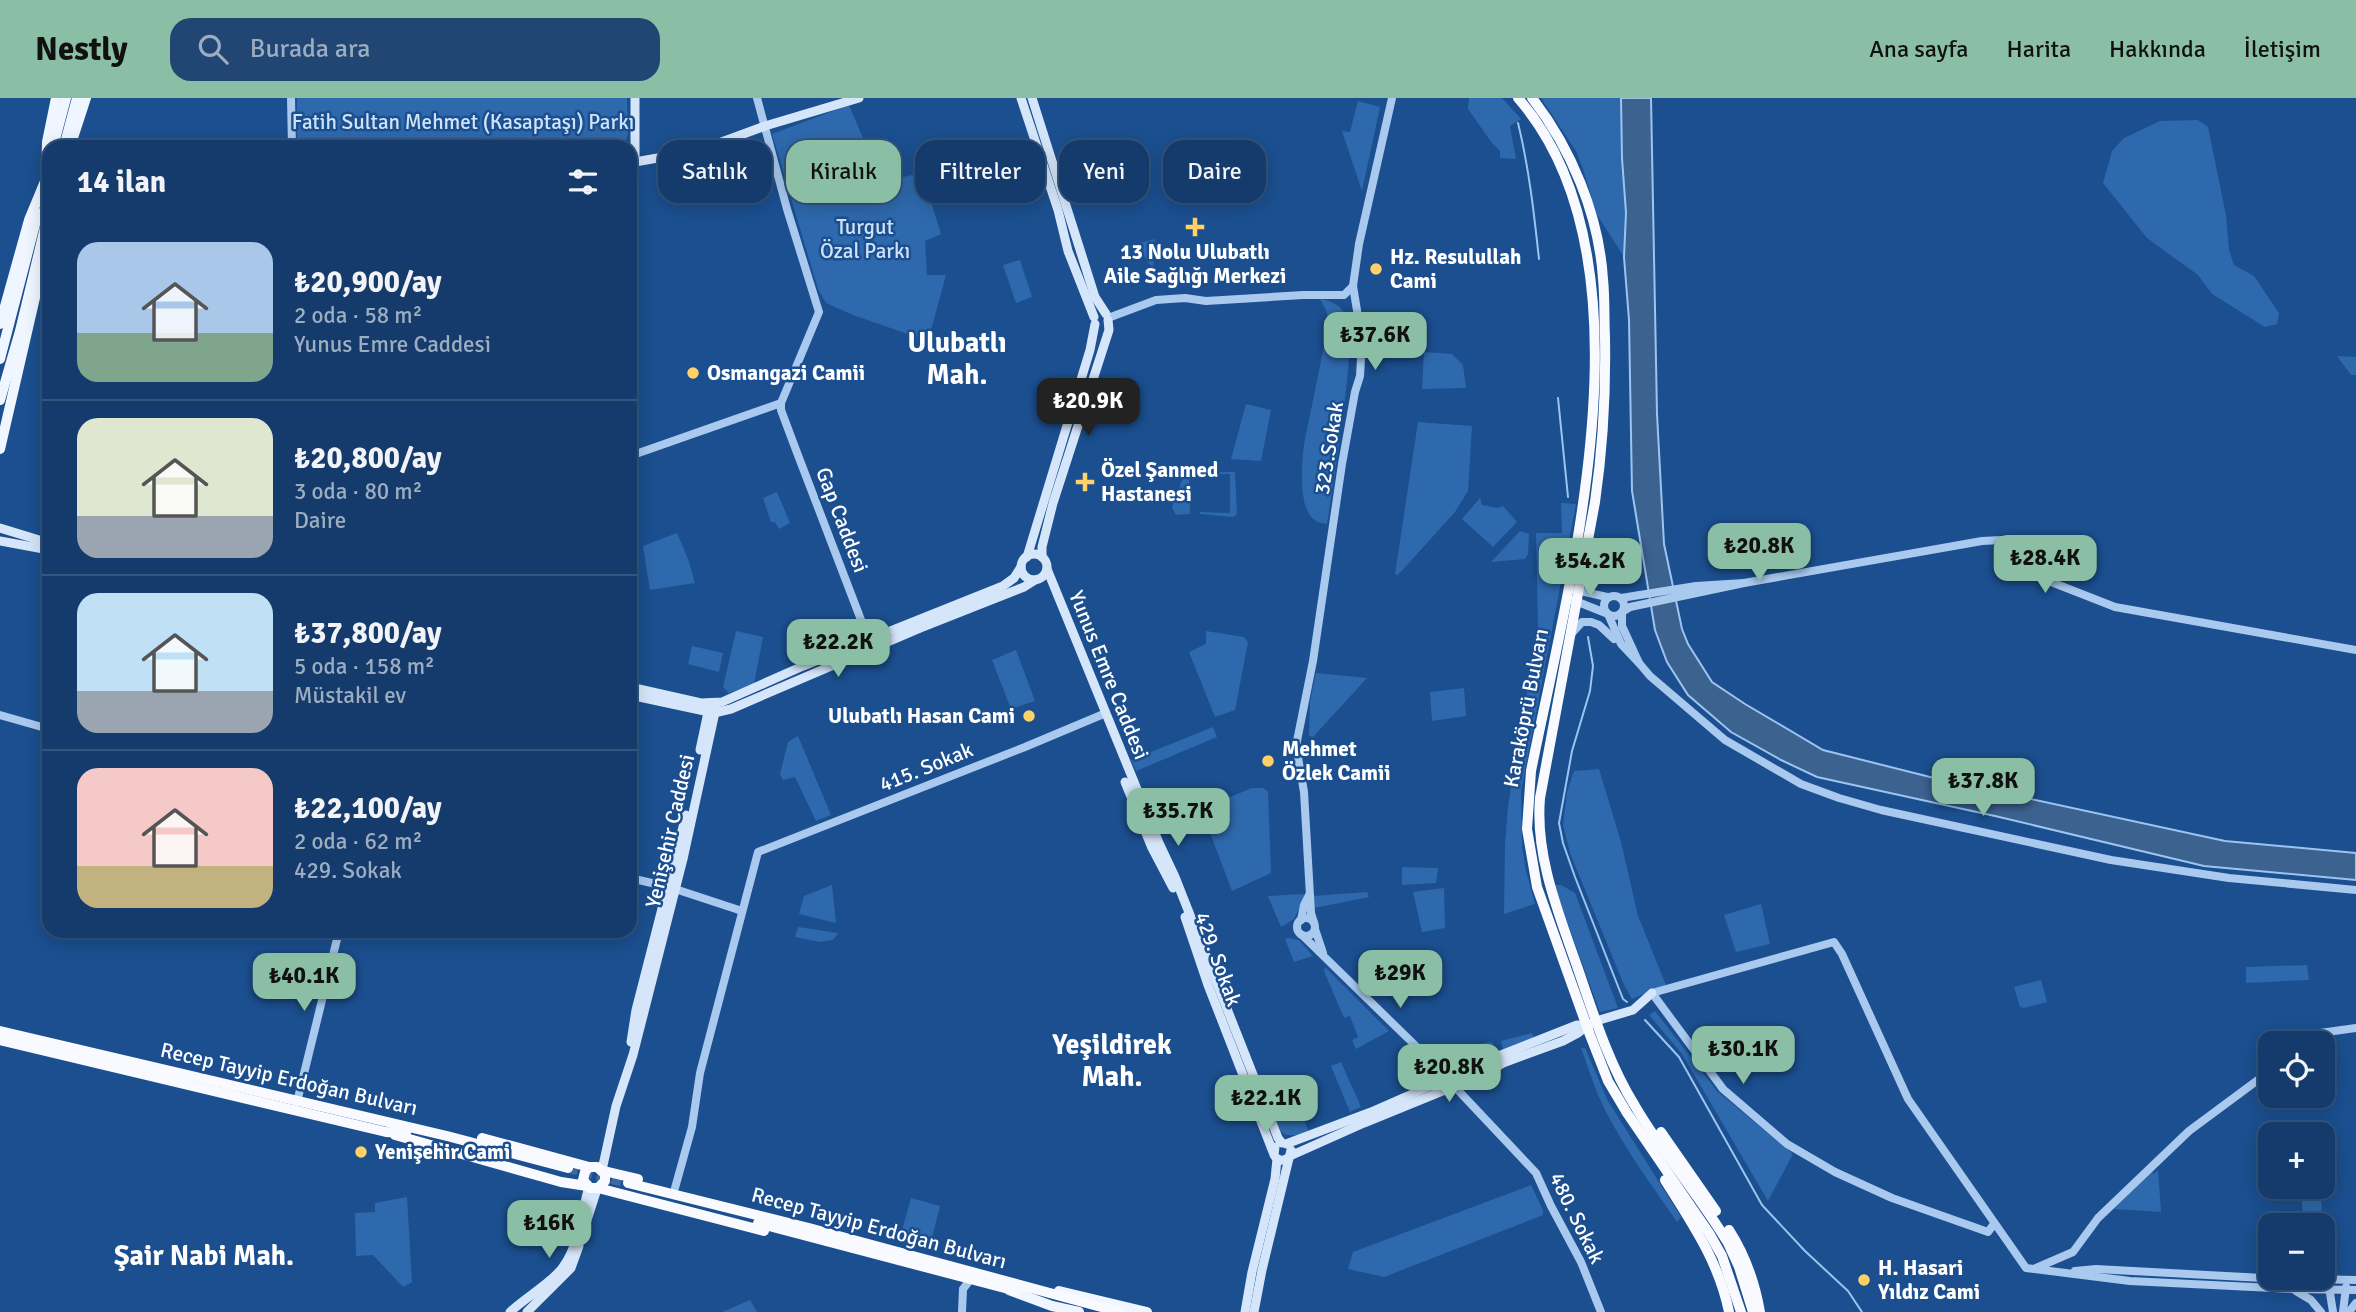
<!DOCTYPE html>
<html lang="tr">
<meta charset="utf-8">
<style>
body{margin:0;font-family:Signika,sans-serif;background:#214673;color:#f1f3f6;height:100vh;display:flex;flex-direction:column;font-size:26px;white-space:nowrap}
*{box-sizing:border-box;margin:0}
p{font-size:23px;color:#9dadc1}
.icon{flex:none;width:38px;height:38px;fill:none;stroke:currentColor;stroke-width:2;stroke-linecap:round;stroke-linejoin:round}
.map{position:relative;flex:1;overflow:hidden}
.side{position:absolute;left:42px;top:42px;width:595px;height:798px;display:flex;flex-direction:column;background:#143b6b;border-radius:21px;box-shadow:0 4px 18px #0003,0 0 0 2px #33557e}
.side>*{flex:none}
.hud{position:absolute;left:658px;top:42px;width:665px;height:63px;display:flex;gap:14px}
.buttons{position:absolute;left:2258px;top:933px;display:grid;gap:14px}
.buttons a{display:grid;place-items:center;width:77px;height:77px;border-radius:14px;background:#143b6b;box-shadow:0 4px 18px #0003,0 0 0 2px #33557e;font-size:35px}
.price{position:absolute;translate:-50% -60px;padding:0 16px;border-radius:14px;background:#8abfa5;color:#111;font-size:23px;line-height:46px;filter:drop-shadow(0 2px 4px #0008)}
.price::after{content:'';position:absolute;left:50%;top:42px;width:21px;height:16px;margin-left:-10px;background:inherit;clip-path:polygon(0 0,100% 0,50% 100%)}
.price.active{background:#222;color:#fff}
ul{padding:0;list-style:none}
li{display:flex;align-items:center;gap:21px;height:175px;padding:0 35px}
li+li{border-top:2px solid #33557e}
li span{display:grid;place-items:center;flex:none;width:196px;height:140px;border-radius:21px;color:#555}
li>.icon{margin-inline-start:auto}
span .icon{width:84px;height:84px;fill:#fffc;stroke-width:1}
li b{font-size:30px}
h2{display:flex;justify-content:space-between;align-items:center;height:84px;padding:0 35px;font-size:30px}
.tag{padding:0 24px;border-radius:21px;background:#143b6b;box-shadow:0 4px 18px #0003,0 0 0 2px #33557e;font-size:24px;line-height:63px}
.tag.active{background:#8abfa5;color:#111}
header{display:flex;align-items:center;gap:42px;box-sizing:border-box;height:98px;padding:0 35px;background:#8abfa5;color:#111}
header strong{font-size:33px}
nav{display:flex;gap:38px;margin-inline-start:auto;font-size:24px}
.search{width:490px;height:63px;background:#214673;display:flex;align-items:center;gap:18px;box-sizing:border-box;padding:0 24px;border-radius:21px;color:#9dadc1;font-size:26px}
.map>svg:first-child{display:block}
</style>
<header>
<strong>Nestly</strong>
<div class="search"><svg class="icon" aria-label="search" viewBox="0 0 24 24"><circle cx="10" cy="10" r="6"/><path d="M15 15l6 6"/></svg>Burada ara</div>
<nav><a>Ana sayfa</a><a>Harita</a><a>Hakkında</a><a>İletişim</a></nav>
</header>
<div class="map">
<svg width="2356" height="1214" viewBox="0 0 2356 1214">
<rect width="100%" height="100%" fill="#1b4f8f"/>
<g fill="#2e69ad">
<polygon points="297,0 627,0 628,36 624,49 297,49"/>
<polygon points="1469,0 1502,0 1521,21 1510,28 1516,61 1500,60 1500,53 1492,45 1468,11"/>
<polygon points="1541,0 1621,0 1622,60 1626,115 1624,159 1596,115 1584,74 1576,53"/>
<polygon points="1358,3 1380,9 1362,93 1342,33 1350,34"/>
<polygon points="849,7 880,80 884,83 922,75 941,136 925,143 927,177 946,177 928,243 853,217 826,205 818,191 772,36"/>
<polygon points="2198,22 2208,29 2226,117 2229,152 2234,167 2254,178 2279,215 2277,226 2265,229 2212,196 2198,177 2147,140 2103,85 2112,53 2124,40 2160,23"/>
<polygon points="1155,141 1153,171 1136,146"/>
<polygon points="1020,162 1032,199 1016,205 1003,167"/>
<path d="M 1320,201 C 1330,203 1341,206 1345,217 C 1353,241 1348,268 1346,292 C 1341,337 1334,381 1327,426 C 1323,425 1319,425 1316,423 C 1297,412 1302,364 1304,346 L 1329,224 L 1326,212 Z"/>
<polygon points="1424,254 1452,256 1463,267 1466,290 1422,291"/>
<polygon points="2337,258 2356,259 2356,277 2351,277"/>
<polygon points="1246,306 1271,312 1261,363 1231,361"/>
<polygon points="1418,324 1472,328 1468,393 1455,414 1398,477 1395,476"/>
<polygon points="1185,374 1235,374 1237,416 1233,419 1200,416 1200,414 1230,415 1230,376 1189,377 1190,416 1176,417 1172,409"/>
<polygon points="777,394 790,425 779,431 775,424 771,424 763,400"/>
<polygon points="1480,400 1482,407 1497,410 1503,408 1517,424 1493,449 1462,421"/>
<polygon points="1561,405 1576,406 1521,693 1522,749 1526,773 1535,806 1504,816 1505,746 1508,708 1538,530 1536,435 1562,435"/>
<polygon points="1520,433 1529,436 1528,456 1525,461 1491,464"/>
<polygon points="677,435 688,461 695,485 650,492 643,448"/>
<polygon points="736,533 763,539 754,586 729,595 723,589"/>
<polygon points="1206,533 1244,539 1248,544 1235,612 1215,619 1189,554 1206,546"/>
<polygon points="692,548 723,555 719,574 688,566"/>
<polygon points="1016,552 1035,603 1011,611 992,562"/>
<polygon points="1316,575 1367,580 1313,639 1309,638 1310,603"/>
<polygon points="1464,590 1466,618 1432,623 1430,594"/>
<polygon points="1213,629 1217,639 1136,673 1131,662"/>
<polygon points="798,638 831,717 816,723 795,679 783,682 780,676 788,644"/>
<polygon points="1599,671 1621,744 1638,818 1666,887 1632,901 1624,887 1570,755 1563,727 1567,694 1574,673"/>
<polygon points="1252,690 1263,690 1268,694 1271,775 1232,793 1201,711"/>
<polygon points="1402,769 1438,770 1436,785 1402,787"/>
<polygon points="832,787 836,825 799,816 804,798"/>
<polygon points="1554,787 1561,787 1575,795 1618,910 1600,914 1599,912"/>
<polygon points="1444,790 1445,830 1422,834 1413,794"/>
<polygon points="1367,794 1369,799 1314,810 1313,798"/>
<polygon points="1303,796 1305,799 1294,821 1281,829 1268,798"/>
<polygon points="1761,806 1770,846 1736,854 1724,817"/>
<polygon points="798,829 838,835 833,842 820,844 795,839"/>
<polygon points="1289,840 1299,842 1313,858 1294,864 1285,841"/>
<polygon points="2307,867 2309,882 2246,885 2246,869"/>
<polygon points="1325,869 1389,933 1356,951 1352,942 1358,939 1350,918 1344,920 1324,873"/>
<polygon points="2041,882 2047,904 2024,910 2020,909 2014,889"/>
<polygon points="1655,913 1717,993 1793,1056 1768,1103 1682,956 1649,917"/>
<polygon points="1532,935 1534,943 1504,955 1501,943"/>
<polygon points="1490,944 1493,945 1496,956 1453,974 1437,966 1429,956"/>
<path d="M 1581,950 L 1585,950 L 1608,1003 L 1681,1119 L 1677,1124 C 1649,1083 1618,1042 1598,997 C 1592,982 1587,966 1581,950 Z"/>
<polygon points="1341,964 1361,1009 1350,1014 1331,968"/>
<path d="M 1289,986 L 1309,1034 C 1274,1046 1275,1024 1264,997 Z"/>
<polygon points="2158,1072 2161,1114 2114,1111 2151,1073 2154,1076"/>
<polygon points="1531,1087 1543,1112 1543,1117 1384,1179 1348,1171 1353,1154"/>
<polygon points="2301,1089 2321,1089 2322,1120 2303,1120"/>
<polygon points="407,1099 412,1184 403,1189 373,1157 356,1158 355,1115 375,1114 375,1105"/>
<polygon points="911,1100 940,1108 929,1151 899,1143"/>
<polygon points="750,1202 757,1214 722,1214"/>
</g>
<polygon fill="#3c6290" stroke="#9cc4f0" stroke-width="2" points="1621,0 1651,0 1657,316 1664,446 1682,531 1688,546 1712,584 1745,606 1823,652 1934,680 2225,743 2356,755 2356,782 2204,768 1995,718 1817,679 1781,662 1731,634 1688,597 1667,564 1655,532 1632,393 1629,222 1624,159 1626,115 1622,60"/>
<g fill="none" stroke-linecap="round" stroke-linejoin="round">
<g stroke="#9cc4f0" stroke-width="2">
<path d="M 1518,25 C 1529,70 1534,115 1539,161"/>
<polyline points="1558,300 1568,399"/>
<polyline points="1588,539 1593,568 1590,593 1572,653 1559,725 1563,745 1575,779 1623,901 1627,904"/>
<polyline points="1645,922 1679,959 1762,1107 1805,1153 1848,1193 1862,1214"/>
</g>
<polyline stroke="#3d69a0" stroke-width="10" stroke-dasharray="10 5" stroke-linecap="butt" points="568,1070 628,1085"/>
<g stroke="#a9c9ee" stroke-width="8">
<polyline points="291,0 292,49"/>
<polyline points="1108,220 1156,202 1185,200 1206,203 1303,197 1344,197 1353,188"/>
<polyline points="781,305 781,312 796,352 871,548"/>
<polyline points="630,358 781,305 819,214 787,111 757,0"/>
<polyline points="1744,485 1982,443 2002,442 2046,482 2115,509 2356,552"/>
<polyline points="1576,492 1607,499"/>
<circle cx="1614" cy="508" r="10"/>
<polyline points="1573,502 1608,516 1621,546 1639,565 1622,528 1622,514 1630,509 1744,485 1696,488 1621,500"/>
<polyline points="1572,535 1582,524 1591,524 1599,527 1614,541"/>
<polyline points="1639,565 1650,578 1725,642 1801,686 1839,700 1881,712 2111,762 2229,780 2356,792"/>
<polyline points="0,617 49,631"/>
<polyline points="630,780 669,789 742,813"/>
<circle cx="1306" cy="829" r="9"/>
<polyline points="1301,822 1304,807 1309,797"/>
<polyline points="1314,825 1311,815 1304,694 1296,648 1313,563 1342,366 1355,294 1360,278 1362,243 1353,188 1359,146 1392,0"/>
<polyline points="1315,831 1323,855"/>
<polyline points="1302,837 1423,955 1536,1075 1551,1108 1581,1164 1601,1214"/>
<polyline points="2305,945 2320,935 2356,930"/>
<polyline points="297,1004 339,833"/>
<polyline points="675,1090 692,1029 700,975 758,754 1025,649 1106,615"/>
<polyline points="1994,1126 1988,1134 1892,1100 1835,1074 1787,1046 1723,991 1652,895 1834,844 1842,856 1908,1001 2026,1170 2130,1183 2294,1191 2356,1192"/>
<polyline points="2036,1170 2073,1154 2098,1120 2189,1033 2270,973"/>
<polyline points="2075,1173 2096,1171 2263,1180 2356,1182"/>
<polyline points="2329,1189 2333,1214"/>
<polyline points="2296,1193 2311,1202 2321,1214"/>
<polyline points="962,1214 963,1191 970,1182"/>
<polyline points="2343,1214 2346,1189"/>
<polyline points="2349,1214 2356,1205"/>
</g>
<g stroke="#d6e6fa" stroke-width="9">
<polyline points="635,0 635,64"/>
<polyline points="1021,0 1058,112 1068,153 1094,219"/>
<polyline points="1032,0 1095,199 1106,216"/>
<polyline points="630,67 635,64 697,53 765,28 859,0"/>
<polyline points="0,430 49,445"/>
<polyline points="0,443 49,452"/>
<circle cx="1034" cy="469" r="13"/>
<polyline points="1027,459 1090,252 1095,226"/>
<polyline points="1042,459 1042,449 1053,405 1109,232 1108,222"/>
<polyline points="1047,471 1159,745 1175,779 1278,1040 1282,1045"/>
<polyline points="630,589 701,605 722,604 803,568 1003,488 1014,480 1021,469"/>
<polyline points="630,597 714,615 731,611 920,530 1024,489 1035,482"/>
<polyline points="700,652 710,605"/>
<polyline points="1125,684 1152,750 1173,790"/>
<polyline points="1185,819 1208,887 1273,1054"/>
<polyline points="631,944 636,912 686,717"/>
<polyline points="1286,1046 1371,1014 1501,957 1577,927 1587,928"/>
<path d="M 1275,1049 L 1274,1057 C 1277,1062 1282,1064 1288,1060"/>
<polyline points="1290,1058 1364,1025 1484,976 1503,965 1563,943 1578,935 1587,928 1596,923 1633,912 1652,895"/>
<polyline points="602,1072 616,1008 633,957 683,761 717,605"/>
<polyline points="586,1125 597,1091"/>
<path d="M 510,1214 C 524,1201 543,1190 557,1176 C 579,1154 580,1118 589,1089"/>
<polyline points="527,1214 571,1170 579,1148"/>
<polyline points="1245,1214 1252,1174 1275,1081 1277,1061"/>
<polyline points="1254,1214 1262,1172 1291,1052"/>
</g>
<g stroke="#f0f6ff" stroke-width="10">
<polyline points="65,45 77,0"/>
<polyline points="53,49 66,0"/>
<polyline points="70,49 86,0"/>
<polyline points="0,226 29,122 46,81 47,44 56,0"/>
<polyline points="0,261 38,115"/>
<polyline points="0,302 20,233 49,113"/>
<polyline points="0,351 49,139"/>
<polyline points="1009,1192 1052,1208 1079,1214"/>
<polyline points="1059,1193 1147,1214"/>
</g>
<g stroke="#f8faff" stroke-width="10">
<path d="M 1518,0 C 1660,162 1569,483 1531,673 L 1527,731 L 1537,789 L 1590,937 L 1608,983 L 1627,1015 L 1709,1135 L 1722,1158 L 1741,1214"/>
<path d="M 1532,0 C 1571,50 1599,117 1603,181 C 1605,200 1604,220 1605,239 C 1606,295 1603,349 1595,404 L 1540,700 C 1535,759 1559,816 1578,871 C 1594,918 1609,966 1635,1008 C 1663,1056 1700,1098 1728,1145 L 1739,1169 L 1753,1214"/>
<polyline points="0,933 447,1038 568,1070"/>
<polyline points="0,942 386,1034 406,1035"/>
<polyline points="1661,1034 1716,1113"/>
<polyline points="395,1037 561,1084 587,1088"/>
<polyline points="482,1040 589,1069"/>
<polyline points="604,1073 638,1081"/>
<path d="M 1665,1082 C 1692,1125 1719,1164 1729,1214"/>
<polyline points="628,1085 809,1130 1120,1214"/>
<polyline points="598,1090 605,1083 605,1076 597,1069 589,1069 585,1074 583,1082 590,1090 598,1090 764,1133"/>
<polyline points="758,1125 1016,1193"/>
<path d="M 1729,1132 C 1745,1157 1755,1185 1760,1214"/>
</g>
</g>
<g fill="#ffd166" stroke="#1b4f8f" stroke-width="2.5">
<path d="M1191.5 118.5h7v7h7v7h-7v7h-7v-7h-7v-7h7z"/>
<circle cx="1376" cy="171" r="7"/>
<circle cx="693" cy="275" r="7"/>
<path d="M1081.5 373.5h7v7h7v7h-7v7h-7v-7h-7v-7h7z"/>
<circle cx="1029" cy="618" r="7"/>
<circle cx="1268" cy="663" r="7"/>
<circle cx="361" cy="1054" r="7"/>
<circle cx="1864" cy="1182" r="7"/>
</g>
<g text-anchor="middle" stroke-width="5" stroke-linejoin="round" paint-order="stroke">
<g font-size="21" fill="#cfe3fa" stroke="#1b4f8f">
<text x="463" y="31">Fatih Sultan Mehmet (Kasaptaşı) Parkı</text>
<text x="865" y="136">Turgut<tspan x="865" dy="24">Özal Parkı</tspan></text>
</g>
<g font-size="21" font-weight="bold" fill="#fff" stroke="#1b4f8f" text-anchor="start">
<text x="1195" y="161" text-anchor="middle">13 Nolu Ulubatlı<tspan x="1195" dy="24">Aile Sağlığı Merkezi</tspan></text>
<text x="1390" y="166">Hz. Resulullah<tspan x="1390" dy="24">Cami</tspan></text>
<text x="707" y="282">Osmangazi Camii</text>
<text x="1101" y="379">Özel Şanmed<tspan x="1101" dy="24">Hastanesi</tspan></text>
<text x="1015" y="625" text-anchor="end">Ulubatlı Hasan Cami</text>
<text x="1282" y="658">Mehmet<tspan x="1282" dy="24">Özlek Camii</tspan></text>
<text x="375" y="1061">Yenişehir Cami</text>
<text x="1878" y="1177">H. Hasari<tspan x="1878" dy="24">Yıldız Cami</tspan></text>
</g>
<g font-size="21" fill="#fff" stroke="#1b4f8f">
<text transform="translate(1329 350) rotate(-81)" y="7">323.Sokak</text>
<text transform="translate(842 422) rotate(69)" y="7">Gap Caddesi</text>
<text transform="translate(1109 577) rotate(68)" y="7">Yunus Emre Caddesi</text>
<text transform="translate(1526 610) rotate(-79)" y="7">Karaköprü Bulvarı</text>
<text transform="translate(926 669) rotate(-22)" y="7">415. Sokak</text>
<text transform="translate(670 733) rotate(-77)" y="7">Yenişehir Caddesi</text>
<text transform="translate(1218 861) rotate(70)" y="7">429. Sokak</text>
<text transform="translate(289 981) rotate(13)" y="7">Recep Tayyip Erdoğan Bulvarı</text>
<text transform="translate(1577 1120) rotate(64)" y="7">480. Sokak</text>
<text transform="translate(879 1130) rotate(15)" y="7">Recep Tayyip Erdoğan Bulvarı</text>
</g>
<g font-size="28" font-weight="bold" fill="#fff" stroke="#1b4f8f">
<text x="957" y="254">Ulubatlı<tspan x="957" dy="32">Mah.</tspan></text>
<text x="1112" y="956">Yeşildirek<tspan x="1112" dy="32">Mah.</tspan></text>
<text x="204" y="1167">Şair Nabi Mah.</text>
</g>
</g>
</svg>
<div class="buttons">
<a><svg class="icon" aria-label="locate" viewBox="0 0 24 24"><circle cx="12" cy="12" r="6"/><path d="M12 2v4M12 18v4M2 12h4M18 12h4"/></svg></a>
<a>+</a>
<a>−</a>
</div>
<b class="price" style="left:1375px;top:274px">₺37.6K</b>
<b class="price active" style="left:1088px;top:340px">₺20.9K</b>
<b class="price" style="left:1759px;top:485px">₺20.8K</b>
<b class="price" style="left:2045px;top:497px">₺28.4K</b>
<b class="price" style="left:1590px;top:500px">₺54.2K</b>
<b class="price" style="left:838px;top:581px">₺22.2K</b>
<b class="price" style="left:1983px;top:720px">₺37.8K</b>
<b class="price" style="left:1178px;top:750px">₺35.7K</b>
<b class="price" style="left:1400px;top:912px">₺29K</b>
<b class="price" style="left:304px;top:915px">₺40.1K</b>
<b class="price" style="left:1743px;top:988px">₺30.1K</b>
<b class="price" style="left:1449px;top:1006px">₺20.8K</b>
<b class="price" style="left:1266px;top:1037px">₺22.1K</b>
<b class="price" style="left:549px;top:1162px">₺16K</b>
<div class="hud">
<a class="tag">Satılık</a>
<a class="tag active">Kiralık</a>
<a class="tag">Filtreler</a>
<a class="tag">Yeni</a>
<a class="tag">Daire</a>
</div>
<section class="side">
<h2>14 ilan<svg class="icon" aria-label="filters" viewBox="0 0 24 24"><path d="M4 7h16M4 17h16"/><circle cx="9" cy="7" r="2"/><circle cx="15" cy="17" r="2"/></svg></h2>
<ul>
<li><span style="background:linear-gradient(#a9c7e8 65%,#7fa58c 0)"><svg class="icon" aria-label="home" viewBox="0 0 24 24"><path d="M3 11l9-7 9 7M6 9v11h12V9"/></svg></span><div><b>₺20,900/ay</b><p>2 oda · 58 m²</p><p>Yunus Emre Caddesi</p></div></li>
<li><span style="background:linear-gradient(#dfe7d0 70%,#9aa5b1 0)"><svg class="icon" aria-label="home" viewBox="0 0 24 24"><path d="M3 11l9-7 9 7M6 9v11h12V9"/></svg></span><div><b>₺20,800/ay</b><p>3 oda · 80 m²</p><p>Daire</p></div></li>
<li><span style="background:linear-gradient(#bfe0f5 70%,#9aa5b1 0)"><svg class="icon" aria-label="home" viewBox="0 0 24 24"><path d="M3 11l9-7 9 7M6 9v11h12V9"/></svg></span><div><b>₺37,800/ay</b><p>5 oda · 158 m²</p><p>Müstakil ev</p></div></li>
<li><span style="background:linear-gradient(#f6c9c9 70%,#c2b280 0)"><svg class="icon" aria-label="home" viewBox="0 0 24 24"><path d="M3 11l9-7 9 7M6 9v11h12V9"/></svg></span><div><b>₺22,100/ay</b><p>2 oda · 62 m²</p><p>429. Sokak</p></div></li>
</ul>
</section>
</div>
